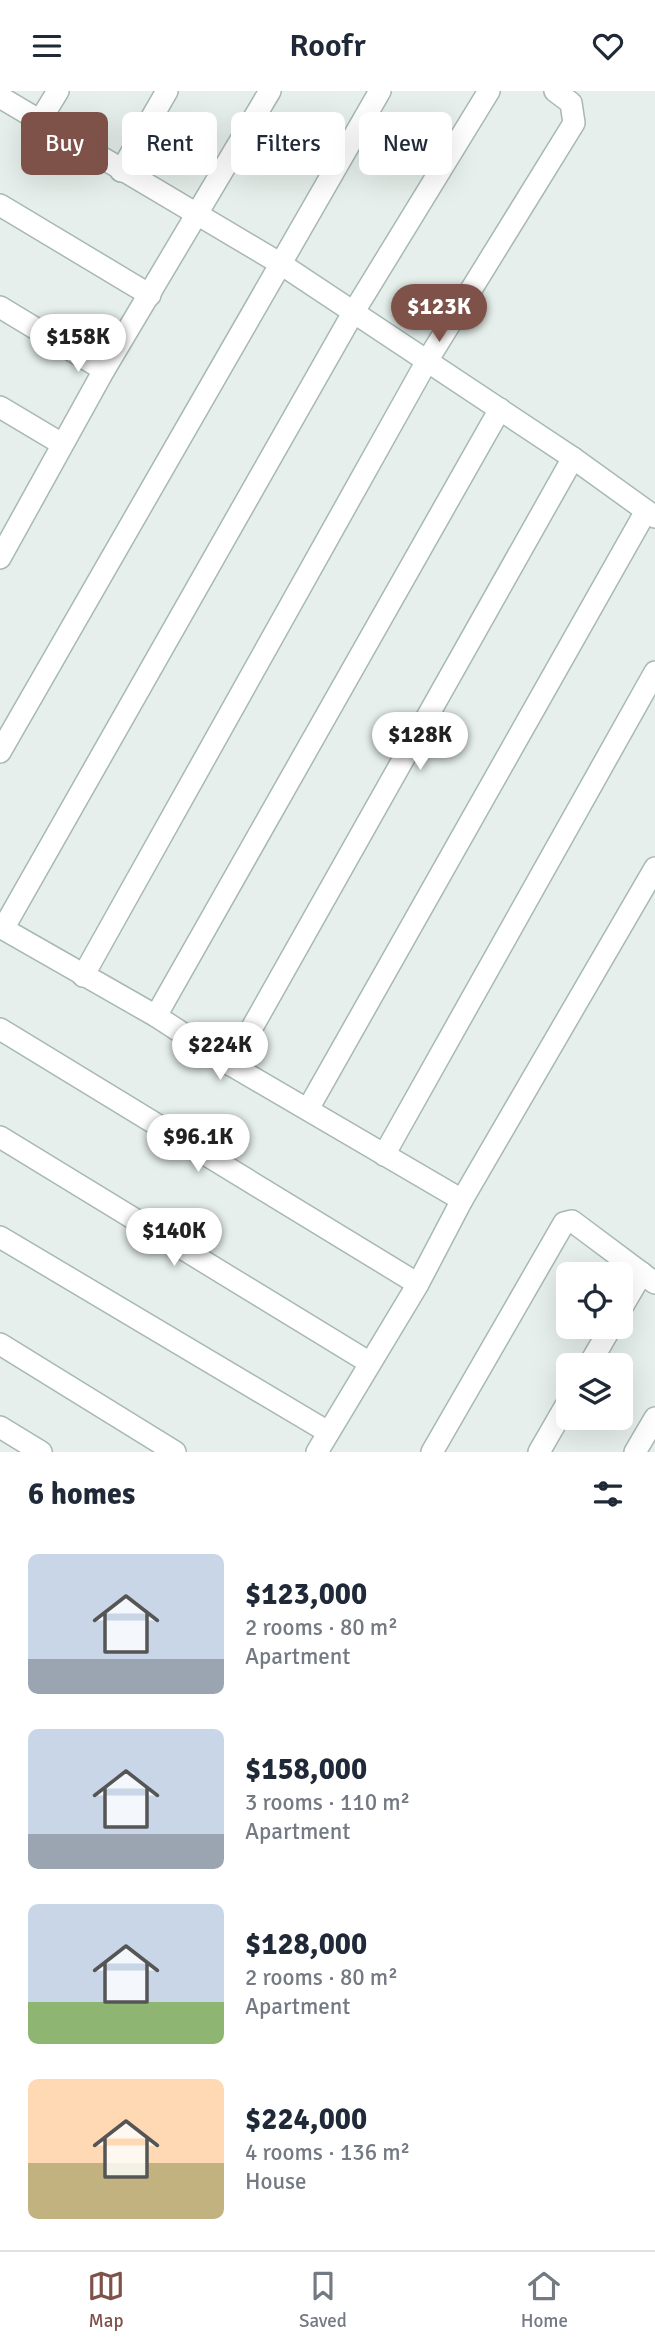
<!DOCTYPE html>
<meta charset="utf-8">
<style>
body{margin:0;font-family:Signika,sans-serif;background:#f6f6f7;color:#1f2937;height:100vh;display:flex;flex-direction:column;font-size:26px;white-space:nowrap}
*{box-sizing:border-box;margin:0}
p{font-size:23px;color:#747a83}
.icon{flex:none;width:38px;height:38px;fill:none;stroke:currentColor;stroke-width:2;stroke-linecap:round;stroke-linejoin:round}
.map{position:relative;height:1361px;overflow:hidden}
.details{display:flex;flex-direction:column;background:#fff;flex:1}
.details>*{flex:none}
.hud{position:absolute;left:21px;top:21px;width:614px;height:63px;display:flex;gap:14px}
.controls{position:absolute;left:556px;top:1171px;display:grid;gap:14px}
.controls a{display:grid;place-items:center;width:77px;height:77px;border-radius:10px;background:#fff;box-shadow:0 7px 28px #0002;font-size:35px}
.price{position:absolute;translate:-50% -60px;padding:0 16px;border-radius:24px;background:#fff;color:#222;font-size:23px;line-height:46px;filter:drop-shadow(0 2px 4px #0008)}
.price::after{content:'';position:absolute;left:50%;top:42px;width:21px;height:16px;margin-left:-10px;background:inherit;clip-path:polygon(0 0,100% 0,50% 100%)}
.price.selected{background:#7f5249;color:#fff}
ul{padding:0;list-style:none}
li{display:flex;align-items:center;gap:21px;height:175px;padding:0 28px}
li span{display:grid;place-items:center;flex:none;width:196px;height:140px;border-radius:10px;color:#555}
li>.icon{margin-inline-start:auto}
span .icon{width:84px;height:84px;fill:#fffc;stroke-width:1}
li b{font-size:30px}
h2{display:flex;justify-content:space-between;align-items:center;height:84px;padding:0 28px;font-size:30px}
.chip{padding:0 24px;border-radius:10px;background:#fff;box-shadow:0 7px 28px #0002;font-size:24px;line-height:63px}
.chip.selected{background:#7f5249;color:#fff}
header{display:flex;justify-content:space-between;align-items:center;height:91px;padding:0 28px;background:#fff;font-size:32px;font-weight:600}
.tab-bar{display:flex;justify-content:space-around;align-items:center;height:98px;border-top:2px solid #e0e1e3;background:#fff;font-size:19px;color:#747a83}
.tab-bar a{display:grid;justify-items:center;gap:4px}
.tab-bar .selected{color:#7f5249}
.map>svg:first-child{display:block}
</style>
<header><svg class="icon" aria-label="menu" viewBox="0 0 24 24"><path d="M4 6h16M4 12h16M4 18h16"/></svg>Roofr<svg class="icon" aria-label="heart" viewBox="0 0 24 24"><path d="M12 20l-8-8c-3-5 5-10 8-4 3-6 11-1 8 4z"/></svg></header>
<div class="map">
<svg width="655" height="1361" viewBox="0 0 655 1361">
<rect width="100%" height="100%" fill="#e6efeb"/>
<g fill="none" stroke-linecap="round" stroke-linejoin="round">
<defs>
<g id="street">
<polyline points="0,6 281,173 573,367 655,426"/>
<polyline points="39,31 58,0"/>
<polyline points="121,80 167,0"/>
<polyline points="0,114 150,204"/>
<polyline points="0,216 104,279"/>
<polyline points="0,316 62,353"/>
<polyline points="0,467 104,279 270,0"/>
<polyline points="0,661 380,0"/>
<polyline points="0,836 156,925 231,974 462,1109"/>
<polyline points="3,838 353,222 489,0"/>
<polyline points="83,885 427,270 574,32 571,12 555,0"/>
<polyline points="156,925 500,318"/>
<polyline points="0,938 418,1193"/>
<polyline points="231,974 573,367"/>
<polyline points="308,1018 646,420"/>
<polyline points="0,1046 370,1272"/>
<polyline points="384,1064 655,581"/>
<polyline points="0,1146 328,1341"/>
<polyline points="621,1218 642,1182"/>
<polyline points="0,1253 175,1361"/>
<polyline points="589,1274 611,1236"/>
<polyline points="0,1336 41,1361"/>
<polyline points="317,1361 418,1193 462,1109 655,777"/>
<polyline points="432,1361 564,1132 572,1130 655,1192"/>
<polyline points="539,1361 569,1309"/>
<polyline points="635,1361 655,1327"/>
</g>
</defs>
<use href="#street" stroke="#a8b8b2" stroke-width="24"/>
<use href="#street" stroke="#fff" stroke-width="21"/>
</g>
</svg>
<div class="controls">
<a><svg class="icon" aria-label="locate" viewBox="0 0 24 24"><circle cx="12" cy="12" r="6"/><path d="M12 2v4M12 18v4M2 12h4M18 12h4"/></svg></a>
<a><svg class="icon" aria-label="layers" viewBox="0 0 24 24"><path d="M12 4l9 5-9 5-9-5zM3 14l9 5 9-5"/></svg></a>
</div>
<b class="price selected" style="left:439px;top:253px">$123K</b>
<b class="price" style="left:78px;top:283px">$158K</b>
<b class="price" style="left:420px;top:681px">$128K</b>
<b class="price" style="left:220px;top:991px">$224K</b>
<b class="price" style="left:198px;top:1083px">$96.1K</b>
<b class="price" style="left:174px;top:1177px">$140K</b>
<div class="hud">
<a class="chip selected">Buy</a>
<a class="chip">Rent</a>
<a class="chip">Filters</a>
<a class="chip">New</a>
</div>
</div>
<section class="details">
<h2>6 homes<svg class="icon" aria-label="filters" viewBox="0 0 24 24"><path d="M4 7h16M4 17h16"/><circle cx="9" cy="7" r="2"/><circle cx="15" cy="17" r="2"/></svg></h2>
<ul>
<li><span style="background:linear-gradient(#c9d6e8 75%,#9aa5b1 0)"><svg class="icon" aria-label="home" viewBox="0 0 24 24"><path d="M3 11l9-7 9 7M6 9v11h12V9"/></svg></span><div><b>$123,000</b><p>2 rooms · 80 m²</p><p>Apartment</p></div></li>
<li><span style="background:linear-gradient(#c9d6e8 75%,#9aa5b1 0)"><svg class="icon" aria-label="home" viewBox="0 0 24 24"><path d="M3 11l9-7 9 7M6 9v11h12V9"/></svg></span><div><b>$158,000</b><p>3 rooms · 110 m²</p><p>Apartment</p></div></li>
<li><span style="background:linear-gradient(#c9d6e8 70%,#8fb573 0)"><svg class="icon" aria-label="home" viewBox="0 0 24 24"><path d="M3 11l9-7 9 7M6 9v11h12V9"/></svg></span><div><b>$128,000</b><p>2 rooms · 80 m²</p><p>Apartment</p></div></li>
<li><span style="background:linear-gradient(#ffd9b3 60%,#c2b280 0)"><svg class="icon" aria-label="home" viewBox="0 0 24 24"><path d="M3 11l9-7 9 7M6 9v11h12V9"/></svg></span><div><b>$224,000</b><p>4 rooms · 136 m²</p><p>House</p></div></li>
</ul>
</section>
<nav class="tab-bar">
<a class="selected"><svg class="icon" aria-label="map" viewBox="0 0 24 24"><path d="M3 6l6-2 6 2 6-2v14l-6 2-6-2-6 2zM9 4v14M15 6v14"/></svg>Map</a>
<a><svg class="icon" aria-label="saved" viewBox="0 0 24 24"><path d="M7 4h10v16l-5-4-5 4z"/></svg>Saved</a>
<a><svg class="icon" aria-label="home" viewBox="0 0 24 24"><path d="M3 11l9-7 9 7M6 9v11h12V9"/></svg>Home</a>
</nav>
